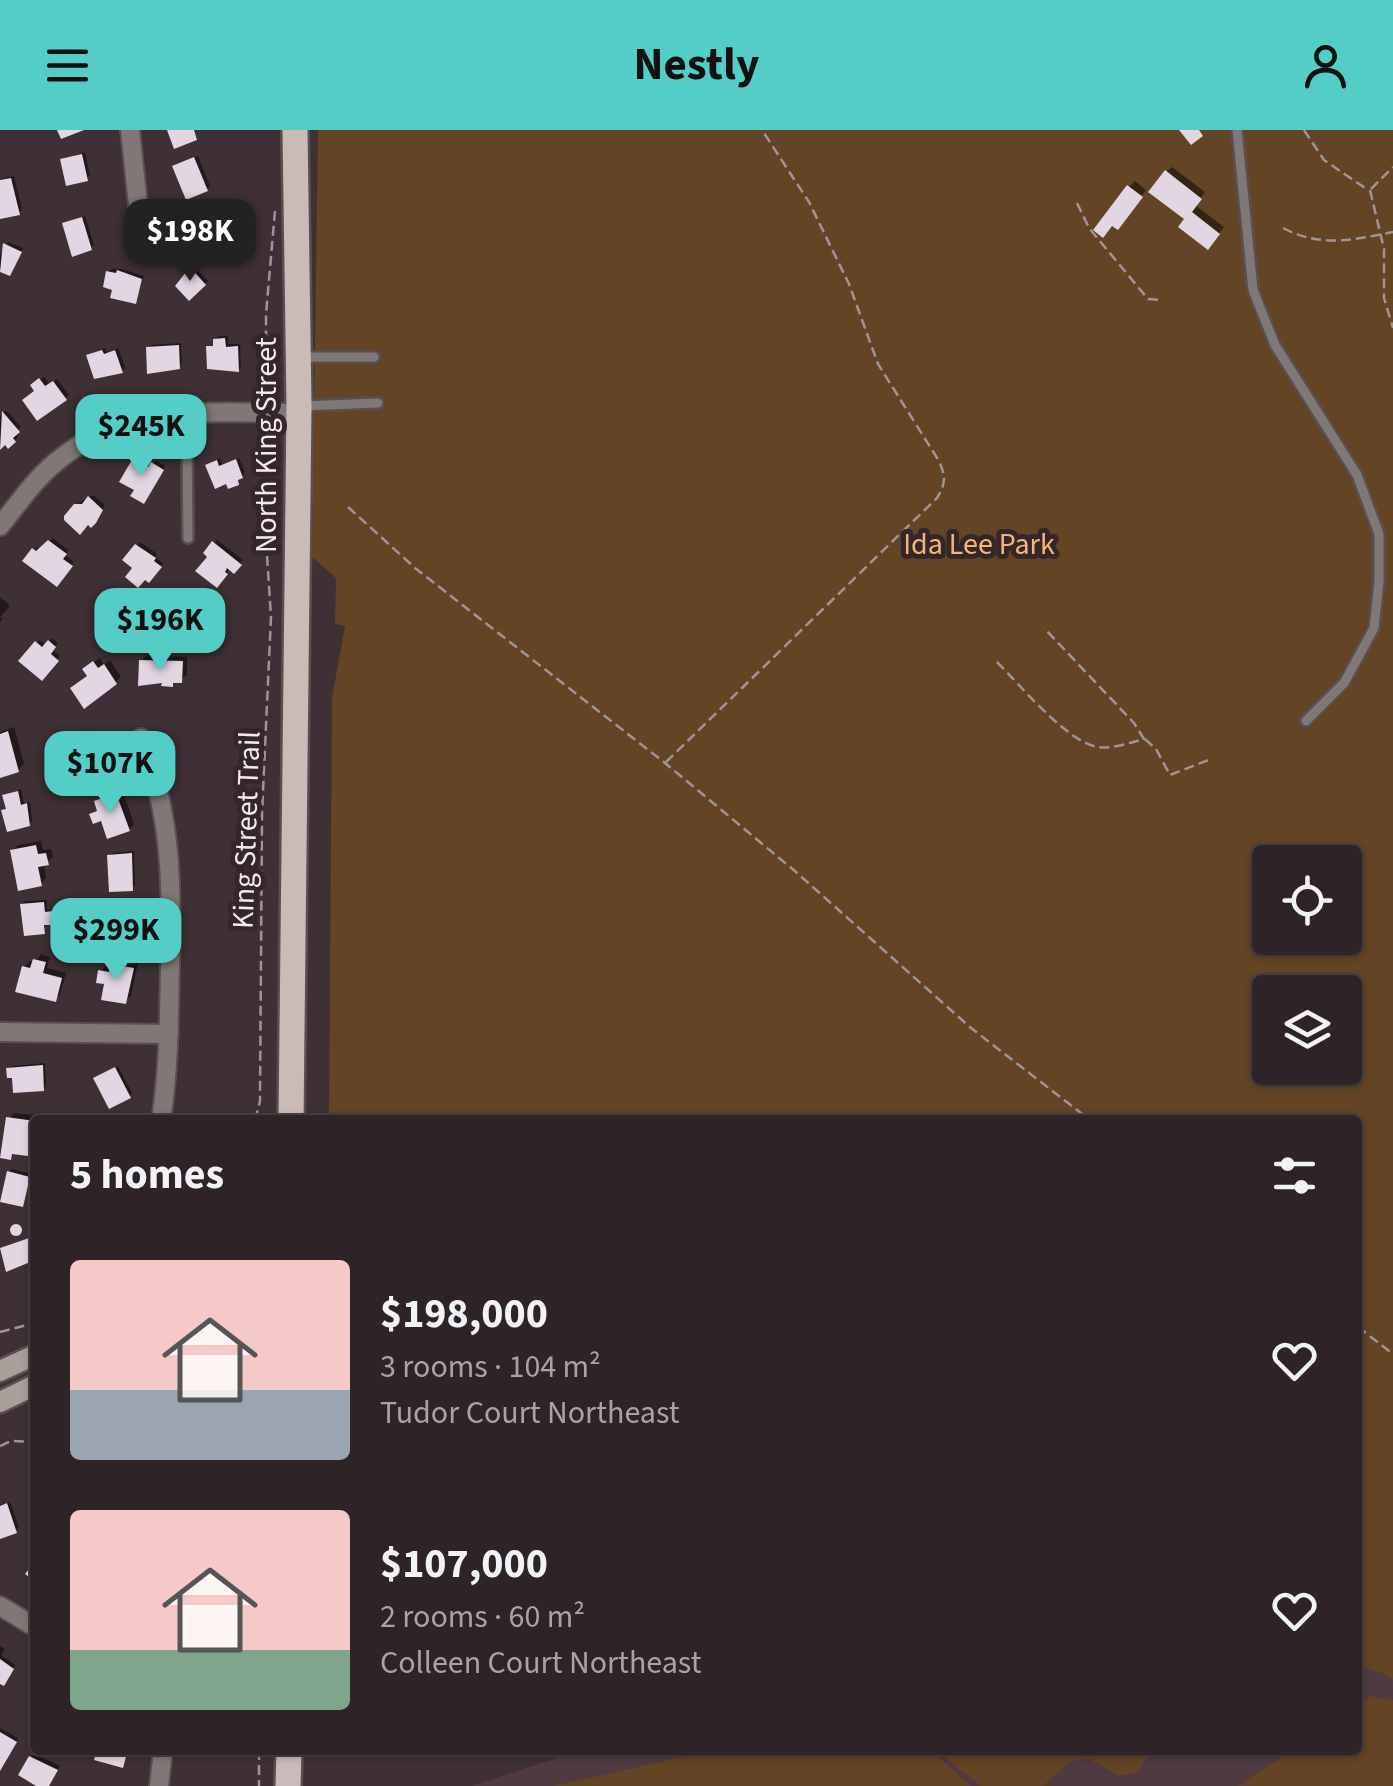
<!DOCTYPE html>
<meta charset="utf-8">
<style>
body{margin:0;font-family:"Source Sans 3",sans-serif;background:#362c2f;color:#f1f3f6;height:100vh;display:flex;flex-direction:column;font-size:38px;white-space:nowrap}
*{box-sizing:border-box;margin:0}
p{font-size:32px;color:#a7a4a7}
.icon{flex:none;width:55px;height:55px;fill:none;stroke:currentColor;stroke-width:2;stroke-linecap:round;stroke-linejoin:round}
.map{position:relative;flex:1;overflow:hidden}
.drawer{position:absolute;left:30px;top:985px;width:1332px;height:640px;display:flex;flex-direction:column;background:#2e2427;border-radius:10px;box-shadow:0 2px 8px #0004,0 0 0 2px #494144}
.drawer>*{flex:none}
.tools{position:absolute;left:1252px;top:715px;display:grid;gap:20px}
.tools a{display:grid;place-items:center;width:110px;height:110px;border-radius:10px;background:#2e2427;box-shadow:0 2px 8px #0004,0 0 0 2px #494144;font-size:50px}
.price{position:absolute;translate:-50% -85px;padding:0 22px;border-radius:20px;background:#54cdc6;color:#111;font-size:32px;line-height:65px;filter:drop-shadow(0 2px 5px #0008)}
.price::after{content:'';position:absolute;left:50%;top:60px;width:30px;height:22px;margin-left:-15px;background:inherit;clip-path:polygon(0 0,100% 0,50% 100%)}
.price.on{background:#222;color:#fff}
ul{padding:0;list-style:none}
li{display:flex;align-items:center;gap:30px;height:250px;padding:0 40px}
li span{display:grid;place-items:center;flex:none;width:280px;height:200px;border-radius:10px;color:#555}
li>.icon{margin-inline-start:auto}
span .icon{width:120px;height:120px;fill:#fffc;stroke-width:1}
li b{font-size:42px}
h2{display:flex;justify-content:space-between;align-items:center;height:120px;padding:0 40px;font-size:42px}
header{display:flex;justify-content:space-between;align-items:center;height:130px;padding:0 40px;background:#54cdc6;color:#111;font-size:45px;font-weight:700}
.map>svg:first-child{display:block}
</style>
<header><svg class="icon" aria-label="menu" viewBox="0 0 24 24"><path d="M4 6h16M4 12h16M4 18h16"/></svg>Nestly<svg class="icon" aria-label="person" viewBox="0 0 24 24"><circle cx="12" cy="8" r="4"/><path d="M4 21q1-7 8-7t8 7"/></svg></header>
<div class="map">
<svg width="1393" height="1656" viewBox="0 0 1393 1656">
<rect width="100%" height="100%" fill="#3e3034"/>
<polygon fill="#4e3a40" points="1393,1350 1393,1656 472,1656 580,1620 1358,1620 1358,1362"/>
<g fill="#634424" fill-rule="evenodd">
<path d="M 318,0 L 1393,0 L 1393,1551 L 1383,1543 L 1358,1537 L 1358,990 L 329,990 L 332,568 L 345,496 L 335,494 L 336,448 L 312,427 ZM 1270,732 L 1345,732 L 1345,808 L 1270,808 ZM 1270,862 L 1345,862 L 1345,938 L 1270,938 Z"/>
<polygon points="1370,1566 1393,1570 1393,1656 1238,1656 1291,1620 1358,1620 1358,1575"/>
<polygon points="714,1620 930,1620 971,1656 554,1656"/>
<polygon points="935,1620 1151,1620 1138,1642 1119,1646 1088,1628 1069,1632 1043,1656 981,1656"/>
</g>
<g fill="#0007">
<polygon points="85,22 90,45 87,48 63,30"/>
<polygon points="198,26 210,56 207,59 178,34"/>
<polygon points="1172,37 1205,62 1195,75 1224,97 1213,111 1188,89 1166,42"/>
<polygon points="14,46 22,79 19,82 0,81 0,49"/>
<polygon points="1135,51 1146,60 1123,91 1129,57"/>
<polygon points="201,79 233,83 232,94 225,97 219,119 198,82"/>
<polygon points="85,86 94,115 91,118 65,94"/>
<polygon points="8,112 23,118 10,143 0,139 0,125"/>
<polygon points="194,136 208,151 189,168 187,143"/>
<polygon points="112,139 122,139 144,146 135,171 109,142"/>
<polygon points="218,206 228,206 228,214 240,214 241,237 238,240 209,217 215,214"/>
<polygon points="181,213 182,234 179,237 148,218 152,215"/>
<polygon points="105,218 107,222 118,218 125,237 122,241 89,226"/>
<polygon points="44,247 50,255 57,249 69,265 65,268 33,255"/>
<polygon points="6,280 21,297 14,303 18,307 15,310 0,316 0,286"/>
<polygon points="138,327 152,335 156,331 165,336 147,368 135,330"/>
<polygon points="220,328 222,334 239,328 245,342 238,352 208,335"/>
<polygon points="93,365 105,375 98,387 76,375"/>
<polygon points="53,408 68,420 65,425 74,432 57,454 26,430 37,417 41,420"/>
<polygon points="217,410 243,430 234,440 231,438 217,455 211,426 206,423"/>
<polygon points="140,412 157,424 155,427 163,433 148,450 126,430"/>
<polygon points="0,467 10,476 0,487 3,489 0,492"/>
<polygon points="52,508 58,513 52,520 60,526 42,547 22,531 39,510 46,515"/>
<polygon points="147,525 187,527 187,545 172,554 141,531"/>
<polygon points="100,528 104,535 110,530 121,547 115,552 90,545 91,534"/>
<polygon points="14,597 24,634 18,640 0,645 0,602"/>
<polygon points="89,600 95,638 90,643 53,621 62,615 61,610 67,605"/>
<polygon points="21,659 24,673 30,672 32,691 29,694 4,681 8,677 5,666"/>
<polygon points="122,659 134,694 129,699 92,684 99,678 97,671 102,666"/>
<polygon points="41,711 43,720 51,719 53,727 44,734 46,748 41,754 12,721 18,715"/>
<polygon points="134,721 135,755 132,758 110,726 113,723"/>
<polygon points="47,770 47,780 56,779 56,789 46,793 43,802 22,774 25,771"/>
<polygon points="117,776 140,776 138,813 133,819 102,793 111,787"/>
<polygon points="41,824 50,827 47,838 66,843 60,864 55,869 24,837 30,831 34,833"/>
<polygon points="118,830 138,833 131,866 125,871 100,841 106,836 112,837"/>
<polygon points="45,933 46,956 43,959 8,939 12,936"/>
<polygon points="118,936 132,963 129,966 99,945"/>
<polygon points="14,983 45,986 45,990 35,990 32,1018 27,1024 15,1022 10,1027 9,988"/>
<polygon points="12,1039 32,1044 22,1074 9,1042"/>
<polygon points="10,1372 19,1398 0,1407 0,1375"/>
<polygon points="0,1516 5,1519 1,1525 15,1535 7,1550 0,1551"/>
<polygon points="0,1598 18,1608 5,1631 0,1634"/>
<polygon points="100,1620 129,1620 122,1635 97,1628"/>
<polygon points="35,1624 60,1636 48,1656 42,1656 31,1627"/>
</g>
<g fill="#e3d6e3">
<polygon points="57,0 84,0 61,9"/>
<polygon points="167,0 194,0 197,10 174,19"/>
<polygon points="1179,0 1199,0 1203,6 1191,15"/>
<polygon points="82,24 88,51 66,56 60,29"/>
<polygon points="194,27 208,61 186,70 172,36"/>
<polygon points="1165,40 1202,69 1192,82 1220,104 1208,120 1178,97 1184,89 1148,62"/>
<polygon points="11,48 20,85 0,89 0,50"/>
<polygon points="1127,55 1143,67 1118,100 1112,96 1103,108 1093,100"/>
<polygon points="196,81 232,86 230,100 223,99 220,122 195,119"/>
<polygon points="82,87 92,120 72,127 62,93"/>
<polygon points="3,113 22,122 10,146 0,142"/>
<polygon points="190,137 206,155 189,171 175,156"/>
<polygon points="117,140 142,149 136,174 110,168 112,160 103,157 106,141 116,143"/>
<polygon points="225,208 226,217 238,216 239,242 207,239 206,216 213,216 213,209"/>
<polygon points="179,215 180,239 147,244 146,217"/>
<polygon points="102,220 104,224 115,220 123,243 94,249 86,225"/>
<polygon points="39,248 45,256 53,251 67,270 37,291 22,270 34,261 30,255"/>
<polygon points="2,281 20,302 13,308 16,312 8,319 5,315 0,320"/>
<polygon points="133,328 148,337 151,332 164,340 144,374 130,366 134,360 119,352"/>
<polygon points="236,329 243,348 238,350 239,355 228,359 226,354 215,359 205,335 217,330 219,336"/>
<polygon points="88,366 103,380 96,393 91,398 88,395 80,405 64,390 64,386 74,374 82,374"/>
<polygon points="48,410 67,424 63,429 73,436 57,457 22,431 32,418 36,421"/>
<polygon points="212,411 242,435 234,444 227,438 225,442 228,444 217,458 195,441 207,427 203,423"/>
<polygon points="135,414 156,428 154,431 162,437 149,453 145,450 138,458 125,447 132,438 122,430"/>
<polygon points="48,510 56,517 51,524 59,531 42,551 18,531 35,511 42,517"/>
<polygon points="139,530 183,531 182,553 173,553 173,557 161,556 162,553 138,556"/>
<polygon points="93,531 98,538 104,534 117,554 84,579 70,558 87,546 82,539"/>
<polygon points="8,601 19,642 0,648 0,604"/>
<polygon points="84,604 91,646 68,650 64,630 53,632 50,620 60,618 58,610"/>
<polygon points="18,661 21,675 27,673 30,696 7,702 1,680 6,679 2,665"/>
<polygon points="116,663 130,701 107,709 101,691 93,694 89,684 97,681 94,671"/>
<polygon points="36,715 38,724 46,723 49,735 38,737 42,756 18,761 10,720"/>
<polygon points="132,723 133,761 109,762 107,725"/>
<polygon points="44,772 45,782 53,781 54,795 44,795 45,804 24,806 20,774"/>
<polygon points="109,781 136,781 134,821 110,821 109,802 99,802 99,791 109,791"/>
<polygon points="33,829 46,832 43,843 62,848 56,872 15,862 22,836 30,838"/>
<polygon points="110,834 134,838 126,874 101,870 104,854 96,853 98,840 109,842"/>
<polygon points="43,935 44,961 13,963 12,948 7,948 6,938"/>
<polygon points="115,937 131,968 109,979 93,948"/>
<polygon points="6,987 35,991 35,1006 30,1006 28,1026 12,1024 11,1030 0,1028"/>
<polygon points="7,1041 30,1047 23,1077 0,1072"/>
<circle cx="16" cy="1100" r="6"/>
<polygon points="35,1106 35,1130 6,1142 0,1118"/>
<polygon points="7,1373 17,1403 0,1409 0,1376"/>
<polygon points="35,1431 35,1452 25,1444"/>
<polygon points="0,1529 14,1539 4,1556 0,1554"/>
<polygon points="0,1602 17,1612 0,1641"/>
<polygon points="97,1620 127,1623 123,1638 94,1630"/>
<polygon points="29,1626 58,1640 49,1656 36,1656 18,1645"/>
</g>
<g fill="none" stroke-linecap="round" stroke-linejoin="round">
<defs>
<g id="service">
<polyline points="1237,0 1253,160 1275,215 1357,345 1379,404 1379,451 1374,498 1344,553 1306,591"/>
<polyline points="302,227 374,227"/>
<polyline points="301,276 378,273"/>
<polyline points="188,408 187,316 193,285"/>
</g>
<g id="minor">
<polyline points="130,0 140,93"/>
<path d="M 0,396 C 18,374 34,350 56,332 C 126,272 213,283 299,283"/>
<path d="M 141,608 C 172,683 172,756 170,836 C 169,888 169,939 161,990"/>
<polyline points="0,902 169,904"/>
<polyline points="0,1476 35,1497"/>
<polyline points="159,1656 163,1620"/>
</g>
<g id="secondary">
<polyline points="0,1241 35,1225"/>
<polyline points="0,1272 35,1255"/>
</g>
<g id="primary">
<polyline points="291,990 299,276 295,0"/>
<polyline points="288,1656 289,1620"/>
</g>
</defs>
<use href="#service" stroke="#5b4e51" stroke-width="14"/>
<use href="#minor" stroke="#5b4e51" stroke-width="22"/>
<use href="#secondary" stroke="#5b4e51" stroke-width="25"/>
<use href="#primary" stroke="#5b4e51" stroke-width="30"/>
<g stroke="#9f9497" stroke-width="2.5" stroke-dasharray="10 5" stroke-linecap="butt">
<polyline points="1304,0 1324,30 1368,60"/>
<polyline points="1371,59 1393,37"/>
<polyline points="1370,60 1384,119 1384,168 1393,198"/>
<polyline points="1077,73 1089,98 1148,169 1161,170"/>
<polyline points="275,81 266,184 266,241 278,259"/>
<path d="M 1283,98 C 1322,118 1352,110 1393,102"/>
<polyline points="348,377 415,438 665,633 796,742 971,898 1090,990"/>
<path d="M 997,532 C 1019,554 1068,613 1098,617 C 1113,619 1129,613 1144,609 L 1134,593 L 1044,498"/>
<polyline points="1145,609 1156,619 1170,645 1211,629"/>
<path d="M 666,632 L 937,368 C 946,353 946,347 939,331 L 878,234 L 849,154 L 809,72 L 762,0"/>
<polyline points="255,990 260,971 262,683 271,487 266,410 267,329 277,310"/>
<polyline points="1358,1197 1393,1224"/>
<polyline points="0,1202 35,1193"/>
<polyline points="0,1316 11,1311 35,1312"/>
<polyline points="259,1620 259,1656"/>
</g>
<use href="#service" stroke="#807876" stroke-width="9"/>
<use href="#minor" stroke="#807876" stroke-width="18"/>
<use href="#secondary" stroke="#aa9e9b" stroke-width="20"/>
<use href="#primary" stroke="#cbbbb8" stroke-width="25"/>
</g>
<g text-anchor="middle" stroke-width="10" stroke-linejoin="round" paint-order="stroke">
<g font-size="30" fill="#f3eaec" stroke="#34262a">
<text transform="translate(266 315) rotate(-90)" y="10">North King Street</text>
<text transform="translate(246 700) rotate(-88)" y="10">King Street Trail</text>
</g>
<g font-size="30" fill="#f6b574" stroke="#34262a">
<text x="979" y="424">Ida Lee Park</text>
</g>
</g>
</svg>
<div class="tools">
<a><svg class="icon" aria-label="locate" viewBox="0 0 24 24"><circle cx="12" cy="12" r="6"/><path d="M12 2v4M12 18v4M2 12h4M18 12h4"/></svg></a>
<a><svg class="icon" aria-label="layers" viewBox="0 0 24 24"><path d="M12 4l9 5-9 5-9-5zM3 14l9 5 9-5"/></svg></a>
</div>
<b class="price on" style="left:190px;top:154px">$198K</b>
<b class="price" style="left:141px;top:349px">$245K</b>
<b class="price" style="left:160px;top:543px">$196K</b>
<b class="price" style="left:110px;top:686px">$107K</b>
<b class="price" style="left:116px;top:853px">$299K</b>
<section class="drawer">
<h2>5 homes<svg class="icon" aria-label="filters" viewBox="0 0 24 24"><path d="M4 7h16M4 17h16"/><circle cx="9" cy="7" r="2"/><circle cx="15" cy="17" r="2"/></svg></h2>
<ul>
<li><span style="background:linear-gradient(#f6c9c9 65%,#9aa5b1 0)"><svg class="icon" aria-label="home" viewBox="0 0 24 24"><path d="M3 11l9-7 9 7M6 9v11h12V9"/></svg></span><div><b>$198,000</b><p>3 rooms · 104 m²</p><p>Tudor Court Northeast</p></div><svg class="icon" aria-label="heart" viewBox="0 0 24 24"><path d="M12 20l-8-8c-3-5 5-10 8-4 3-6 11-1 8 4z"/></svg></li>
<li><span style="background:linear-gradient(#f6c9c9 70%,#7fa58c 0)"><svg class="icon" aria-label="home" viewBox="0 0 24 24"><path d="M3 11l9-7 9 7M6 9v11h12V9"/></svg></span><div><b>$107,000</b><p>2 rooms · 60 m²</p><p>Colleen Court Northeast</p></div><svg class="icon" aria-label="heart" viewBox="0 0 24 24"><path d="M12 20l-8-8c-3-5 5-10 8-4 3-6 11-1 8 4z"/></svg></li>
</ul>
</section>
</div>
